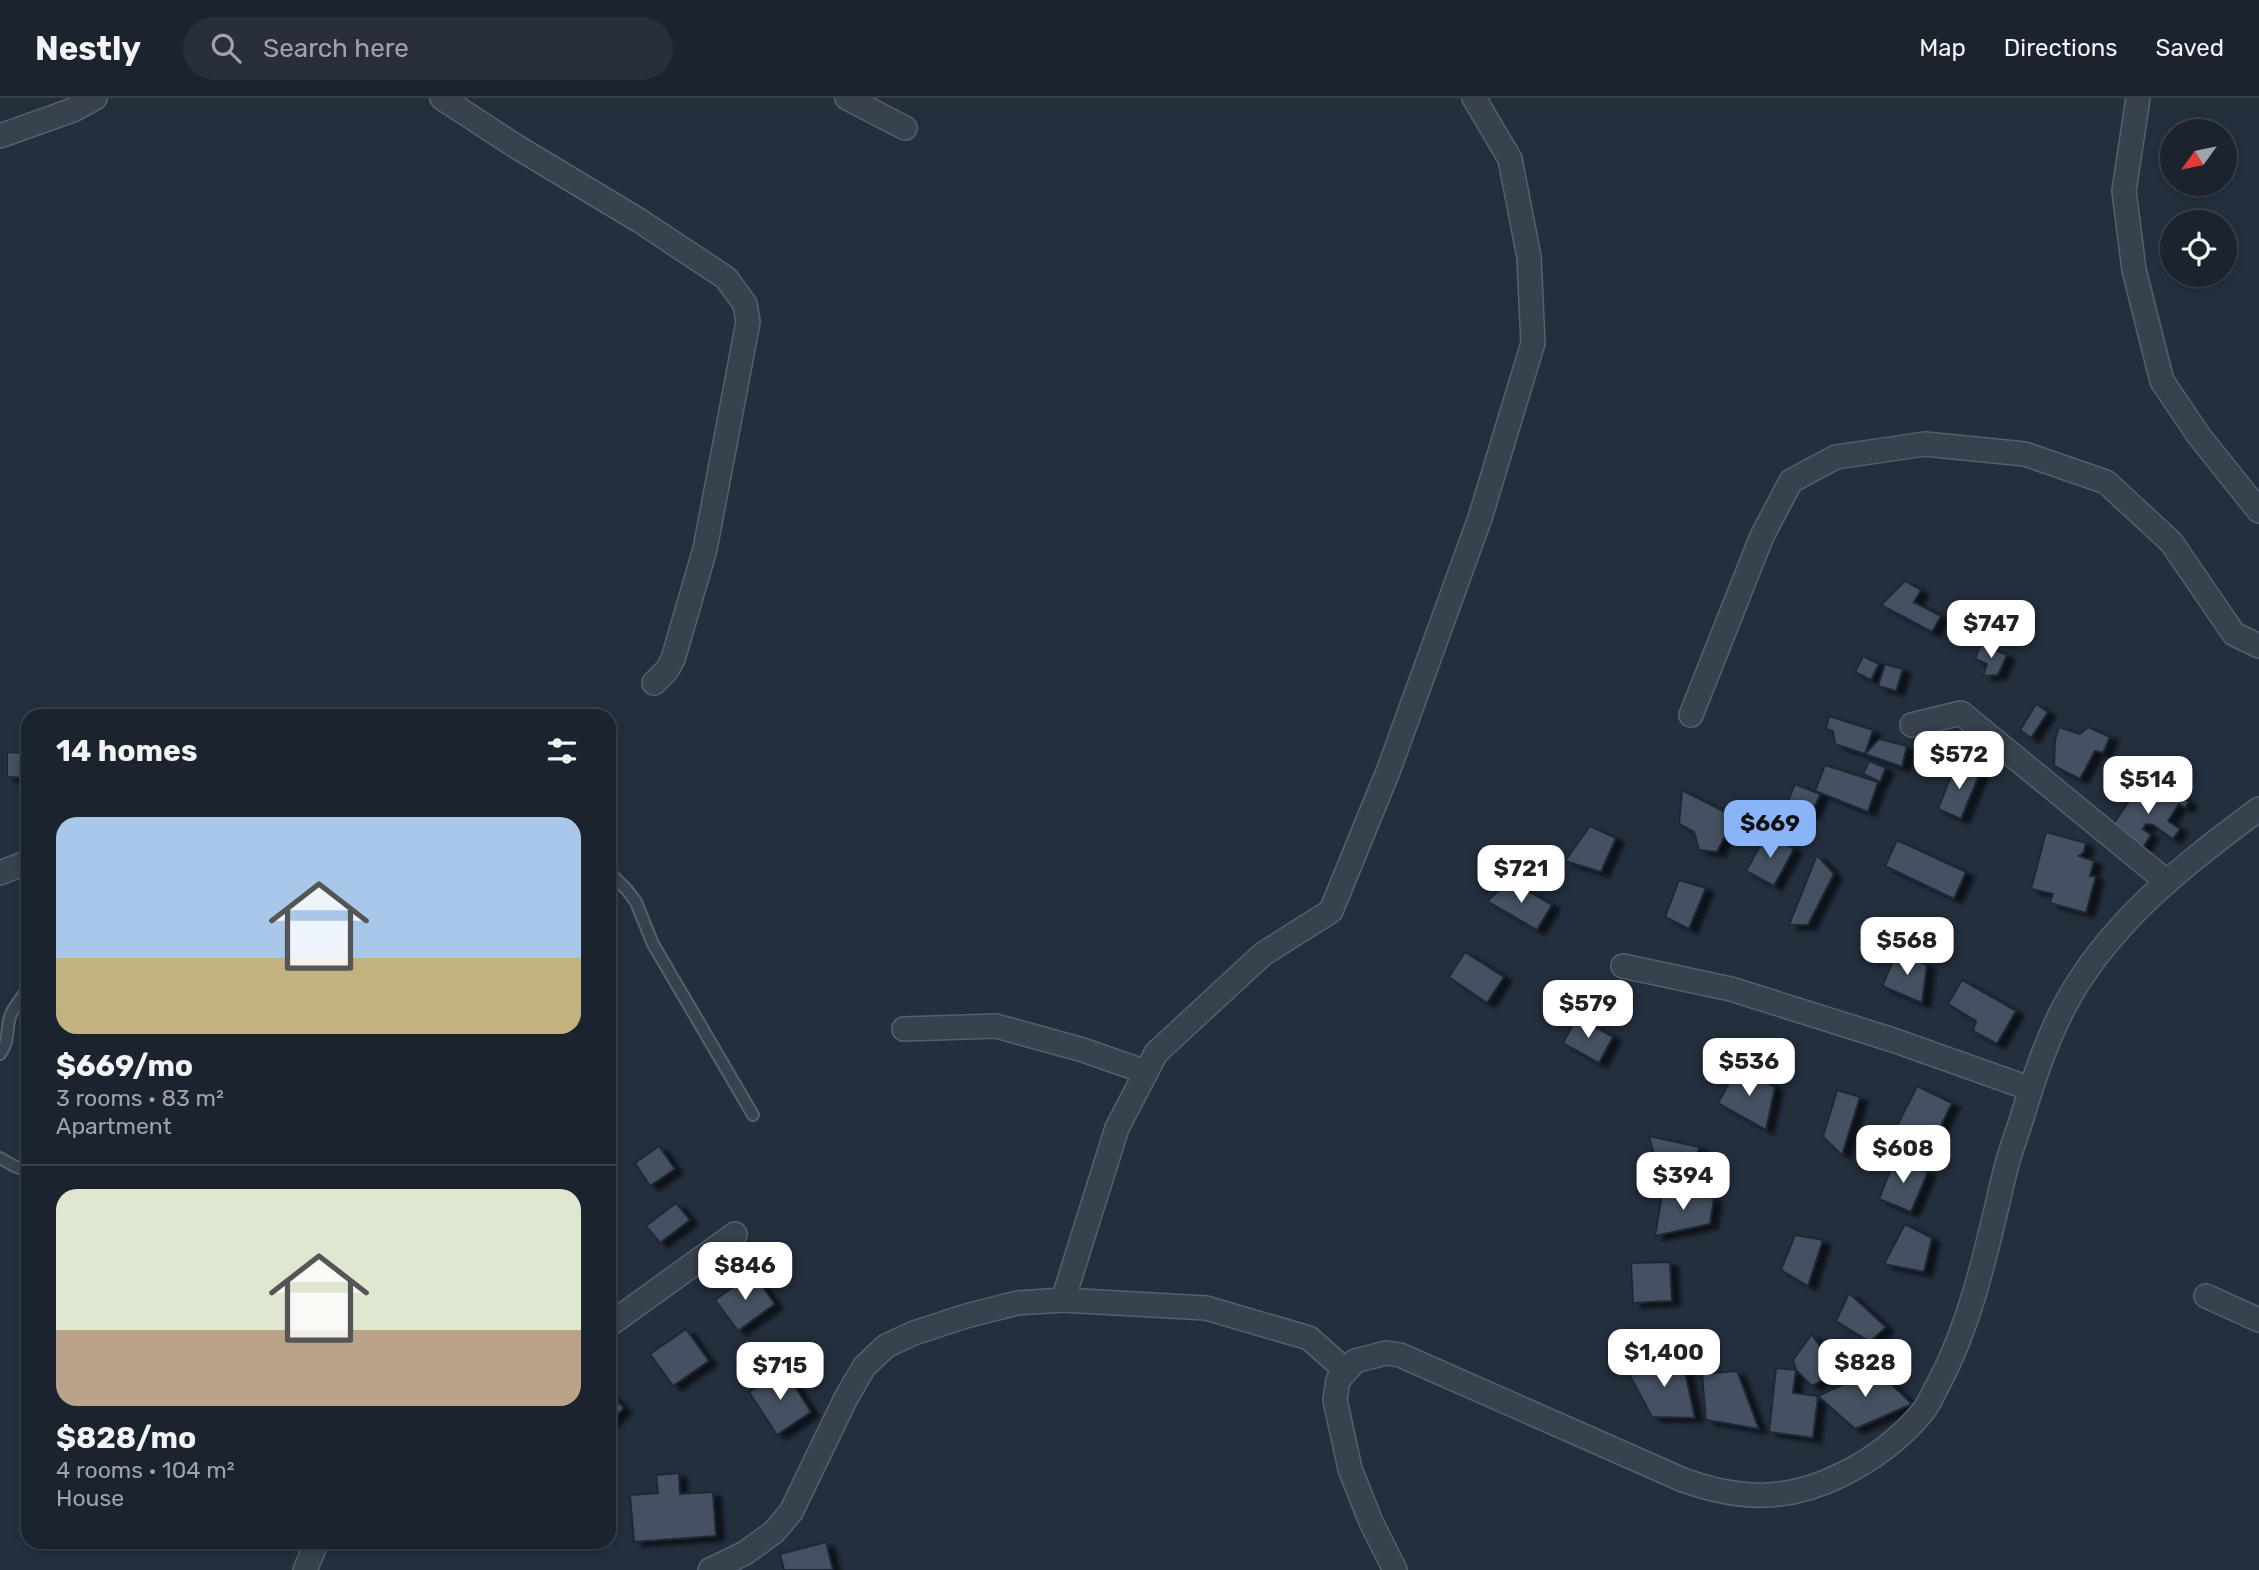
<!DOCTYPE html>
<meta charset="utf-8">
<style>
body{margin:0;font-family:Rubik,sans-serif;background:#282f3a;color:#f1f3f6;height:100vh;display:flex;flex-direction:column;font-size:26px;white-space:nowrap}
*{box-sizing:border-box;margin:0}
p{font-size:23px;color:#a0a4aa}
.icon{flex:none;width:38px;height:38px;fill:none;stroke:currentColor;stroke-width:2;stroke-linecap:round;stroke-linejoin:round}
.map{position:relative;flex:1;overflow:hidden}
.sheet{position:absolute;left:21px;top:611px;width:595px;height:840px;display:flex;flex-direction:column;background:#1b232e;border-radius:21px;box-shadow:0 4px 10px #0003,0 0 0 2px #39404a}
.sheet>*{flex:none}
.needle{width:46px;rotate:237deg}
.buttons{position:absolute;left:2160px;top:21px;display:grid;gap:14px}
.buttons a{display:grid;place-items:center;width:77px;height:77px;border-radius:50%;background:#1b232e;box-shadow:0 4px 10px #0003,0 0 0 2px #39404a;font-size:35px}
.price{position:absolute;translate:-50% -60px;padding:0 16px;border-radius:14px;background:#fff;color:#222;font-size:23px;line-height:46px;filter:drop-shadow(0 2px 4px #0008)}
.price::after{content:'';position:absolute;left:50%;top:42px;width:21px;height:16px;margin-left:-10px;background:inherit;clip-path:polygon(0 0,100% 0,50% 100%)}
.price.current{background:#8ab4f8;color:#111}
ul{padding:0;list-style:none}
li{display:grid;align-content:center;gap:14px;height:371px;padding:0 35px}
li+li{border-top:2px solid #39404a}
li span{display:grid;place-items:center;height:217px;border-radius:21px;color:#555}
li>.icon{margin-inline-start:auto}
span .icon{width:126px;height:126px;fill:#fffc;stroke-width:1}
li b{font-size:30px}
h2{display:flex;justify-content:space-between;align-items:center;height:84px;padding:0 35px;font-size:30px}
header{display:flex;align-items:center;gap:42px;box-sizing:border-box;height:98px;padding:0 35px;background:#1b232e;border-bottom:2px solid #39404a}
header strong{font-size:33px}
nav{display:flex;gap:38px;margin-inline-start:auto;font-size:24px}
.search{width:490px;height:63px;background:#282f3a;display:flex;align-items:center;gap:18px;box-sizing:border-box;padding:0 24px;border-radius:38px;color:#a0a4aa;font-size:26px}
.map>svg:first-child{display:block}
</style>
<header>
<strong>Nestly</strong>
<div class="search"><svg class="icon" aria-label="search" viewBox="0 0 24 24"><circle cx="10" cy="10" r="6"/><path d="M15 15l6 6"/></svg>Search here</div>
<nav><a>Map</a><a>Directions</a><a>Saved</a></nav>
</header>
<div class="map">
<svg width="2259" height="1472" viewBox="0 0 2259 1472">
<defs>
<filter id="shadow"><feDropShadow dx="8" dy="4.5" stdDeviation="2" flood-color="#0009"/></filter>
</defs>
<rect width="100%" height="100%" fill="#242f3e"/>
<g fill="#455162" stroke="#1f2835" stroke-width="2" filter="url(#shadow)">
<polygon points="1905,483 1921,492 1914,504 1941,518 1932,534 1881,507"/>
<polygon points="1981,546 2007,557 1998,577 1983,578 1987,566 1975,561"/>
<polygon points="1863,558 1879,566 1871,582 1855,574"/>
<polygon points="1885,566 1903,571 1896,593 1878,588"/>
<polygon points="2036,606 2048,614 2031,640 2020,632"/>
<polygon points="1829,618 1873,632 1865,656 1835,646 1833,633 1826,631"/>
<polygon points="2059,629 2080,636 2088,629 2110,639 2103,655 2095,653 2080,681 2054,668 2055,642"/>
<polygon points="1879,641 1907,648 1902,669 1865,656"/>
<polygon points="7,654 28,655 28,680 7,679"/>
<polygon points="1869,663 1886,670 1880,684 1863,676"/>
<polygon points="1956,665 1980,675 1961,721 1938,711"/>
<polygon points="1825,667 1878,684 1868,714 1815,693"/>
<polygon points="1795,686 1820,696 1812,716 1787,706"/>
<polygon points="2139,688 2158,702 2167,688 2189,704 2185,710 2179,706 2168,723 2180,731 2173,741 2153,727 2146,726 2143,731 2151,737 2141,752 2110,731"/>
<polygon points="1682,692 1735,719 1717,754 1699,752 1694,734 1679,726"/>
<polygon points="1590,728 1616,740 1601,774 1565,763"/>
<polygon points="2046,734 2086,745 2084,754 2079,758 2094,763 2090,778 2096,778 2086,815 2050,805 2053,796 2031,791"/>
<polygon points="1767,735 1794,751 1774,788 1746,773"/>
<polygon points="1897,742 1966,774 1954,801 1885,768"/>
<polygon points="1817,757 1834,776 1808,827 1789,827"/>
<polygon points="1679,782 1706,790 1689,831 1665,819"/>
<polygon points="1510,783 1552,807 1537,832 1487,803"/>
<polygon points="1465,854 1504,879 1487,905 1449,879"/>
<polygon points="1897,854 1927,867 1922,905 1882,888"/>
<polygon points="1962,882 2016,913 1997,946 1973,933 1976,923 1948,906"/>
<polygon points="1577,919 1613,939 1599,965 1563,945"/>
<polygon points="1738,969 1775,989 1766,1032 1718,1005"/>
<polygon points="1917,988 1952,1005 1929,1052 1894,1034"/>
<polygon points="1837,992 1860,999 1842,1057 1823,1039"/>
<polygon points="1649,1038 1699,1049 1692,1083 1663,1091"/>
<polygon points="659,1048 675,1071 650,1088 635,1065"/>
<polygon points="1895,1061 1928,1074 1911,1114 1879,1101"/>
<polygon points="1663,1091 1714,1100 1710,1126 1655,1138"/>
<polygon points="676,1105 690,1122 660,1145 646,1128"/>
<polygon points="1905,1126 1932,1140 1924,1174 1884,1166"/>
<polygon points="1795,1137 1823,1142 1808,1188 1781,1172"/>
<polygon points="1670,1164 1672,1203 1633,1205 1631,1165"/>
<polygon points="753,1175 775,1206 738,1233 715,1202"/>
<polygon points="1849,1195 1886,1229 1870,1244 1836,1223"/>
<polygon points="686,1231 709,1263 673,1288 650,1256"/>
<polygon points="1812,1236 1836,1274 1812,1288 1796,1272 1793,1262"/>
<polygon points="1682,1260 1695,1320 1652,1319 1627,1272"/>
<polygon points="1776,1270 1796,1272 1793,1295 1818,1298 1813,1340 1769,1334"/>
<polygon points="784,1271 811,1314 777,1337 749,1294"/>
<polygon points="1876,1271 1912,1306 1855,1331 1818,1298"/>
<polygon points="1737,1273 1759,1331 1706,1322 1702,1276"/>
<polygon points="609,1295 624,1310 609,1325"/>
<polygon points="679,1375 680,1396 713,1394 716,1438 634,1444 630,1397 658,1395 656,1377"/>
<polygon points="826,1444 833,1472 784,1472 780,1456"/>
</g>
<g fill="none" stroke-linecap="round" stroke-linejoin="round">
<defs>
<g id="service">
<polyline points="609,774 627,792 636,804 653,846 753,1017"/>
<path d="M 0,956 C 11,941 5,930 11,916 C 15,907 22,899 28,891"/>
<polyline points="0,1060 14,1068 28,1073"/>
</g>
<g id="minor">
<polyline points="442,0 517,49 640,123 726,180 745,206 748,224 705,451 673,561 667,572 654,585"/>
<polyline points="847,0 905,30"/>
<polyline points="2138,0 2124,93 2134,172 2162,283 2199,338 2259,413"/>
<polyline points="0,38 73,12 95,0"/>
<polyline points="1691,617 1762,438 1791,383 1836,359 1925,346 2025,356 2106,384 2171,444 2234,536 2259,548"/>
<polyline points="1912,627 1961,615 2166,783"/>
<polyline points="0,775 28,764"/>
<polyline points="1623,868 1731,891 1893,942 2031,991"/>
<polyline points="904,931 996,928 1083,952 1146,974"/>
<polyline points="2206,1198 2259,1222"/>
<polyline points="1063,1202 1117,1030 1156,955 1263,856 1331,813 1389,671 1480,420 1533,245 1529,159 1510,61 1474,0"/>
<polyline points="609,1227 735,1136"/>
<polyline points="305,1472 317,1444"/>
<polyline points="710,1472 745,1455 774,1434 791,1414 846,1300 864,1269 886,1248 914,1235 966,1218 1017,1205 1063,1202 1206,1210 1309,1240 1345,1272"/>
<path d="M 1395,1472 L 1371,1424 L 1350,1371 L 1335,1302 L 1338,1282 L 1355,1263 L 1386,1255 L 1400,1257 L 1683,1382 C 1739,1402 1787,1404 1841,1377 C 1872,1362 1903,1339 1924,1312 C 1930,1304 1934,1293 1939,1285 C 1973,1220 1987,1149 2004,1078 C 2008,1059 2015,1041 2021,1023 C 2033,983 2045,946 2064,909 C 2109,824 2184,767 2259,711"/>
</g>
</defs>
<use href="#service" stroke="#565f6c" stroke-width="14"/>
<use href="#minor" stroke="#565f6c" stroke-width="26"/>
<use href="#service" stroke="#38414e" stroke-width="10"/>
<use href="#minor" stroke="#38414e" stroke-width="23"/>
</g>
</svg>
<div class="buttons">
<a><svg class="needle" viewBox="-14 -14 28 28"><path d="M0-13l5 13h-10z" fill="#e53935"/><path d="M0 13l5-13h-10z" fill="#a0a4aa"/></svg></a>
<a><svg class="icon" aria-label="locate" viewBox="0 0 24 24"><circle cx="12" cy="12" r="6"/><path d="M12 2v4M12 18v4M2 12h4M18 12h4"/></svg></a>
</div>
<b class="price" style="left:1991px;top:562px">$747</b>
<b class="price" style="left:1959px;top:693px">$572</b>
<b class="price" style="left:2148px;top:718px">$514</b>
<b class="price current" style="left:1770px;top:762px">$669</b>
<b class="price" style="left:1521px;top:807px">$721</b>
<b class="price" style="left:1907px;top:879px">$568</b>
<b class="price" style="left:1588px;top:942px">$579</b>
<b class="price" style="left:1749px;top:1000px">$536</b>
<b class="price" style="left:1903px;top:1087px">$608</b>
<b class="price" style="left:1683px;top:1114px">$394</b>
<b class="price" style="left:745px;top:1204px">$846</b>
<b class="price" style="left:1664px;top:1291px">$1,400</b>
<b class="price" style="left:1865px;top:1301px">$828</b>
<b class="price" style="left:780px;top:1304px">$715</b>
<section class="sheet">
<h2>14 homes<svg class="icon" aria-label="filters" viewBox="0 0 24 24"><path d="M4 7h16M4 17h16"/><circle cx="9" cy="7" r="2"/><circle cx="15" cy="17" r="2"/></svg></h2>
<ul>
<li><span style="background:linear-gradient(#a9c7e8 65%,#c2b280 0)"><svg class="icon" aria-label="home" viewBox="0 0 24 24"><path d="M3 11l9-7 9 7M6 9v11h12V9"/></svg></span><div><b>$669/mo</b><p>3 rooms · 83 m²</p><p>Apartment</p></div></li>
<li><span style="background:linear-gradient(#dfe7d0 65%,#b9a48a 0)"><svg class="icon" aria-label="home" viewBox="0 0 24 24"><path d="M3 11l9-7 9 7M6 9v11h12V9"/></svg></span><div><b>$828/mo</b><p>4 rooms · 104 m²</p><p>House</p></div></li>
</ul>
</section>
</div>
